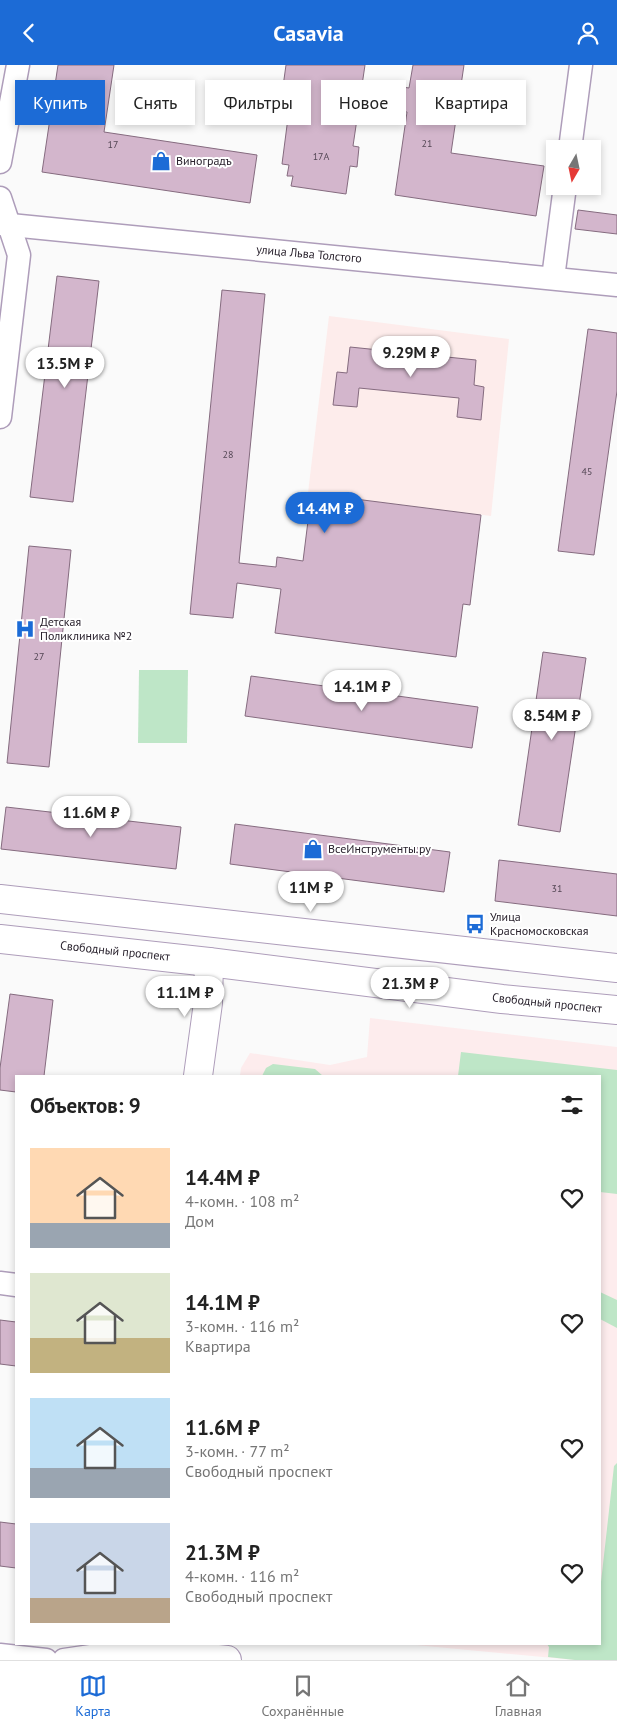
<!DOCTYPE html>
<html lang="ru">
<meta charset="utf-8">
<style>
body{margin:0;font-family:"PT Sans",sans-serif;background:#f6f6f6;color:#222;height:100vh;display:flex;flex-direction:column;font-size:19px;white-space:nowrap}
*{box-sizing:border-box;margin:0}
p{font-size:16px;color:#767676}
.icon{flex:none;width:28px;height:28px;fill:none;stroke:currentColor;stroke-width:2;stroke-linecap:round;stroke-linejoin:round}
.map{position:relative;flex:1;overflow:hidden}
.sheet{position:absolute;left:15px;top:1010px;width:586px;height:570px;display:flex;flex-direction:column;background:#fff;border-radius:0px;box-shadow:0 2px 8px #0003}
.sheet>*{flex:none}
.top-card{position:absolute;left:15px;top:15px;width:588px;height:45px;display:flex;gap:10px}
.needle{width:32px;rotate:189deg}
.controls{position:absolute;left:546px;top:75px;display:grid;gap:10px}
.controls a{display:grid;place-items:center;width:55px;height:55px;border-radius:0px;background:#fff;box-shadow:0 2px 8px #0003;font-size:25px}
.price{position:absolute;translate:-50% -42px;padding:0 11px;border-radius:18px;background:#fff;color:#222;font-size:16px;line-height:32px;filter:drop-shadow(0 1px 2px #0008)}
.price::after{content:'';position:absolute;left:50%;top:30px;width:15px;height:11px;margin-left:-8px;background:inherit;clip-path:polygon(0 0,100% 0,50% 100%)}
.price.current{background:#1c6bd6;color:#fff}
ul{padding:0;list-style:none}
li{display:flex;align-items:center;gap:15px;height:125px;padding:0 15px}
li span{display:grid;place-items:center;flex:none;width:140px;height:100px;border-radius:0px;color:#555}
li>.icon{margin-inline-start:auto}
span .icon{width:60px;height:60px;fill:#fffc;stroke-width:1}
li b{font-size:21px}
h2{display:flex;justify-content:space-between;align-items:center;height:60px;padding:0 15px;font-size:21px}
.pill{padding:0 18px;border-radius:0px;background:#fff;box-shadow:0 2px 8px #0003;font-size:18px;line-height:45px}
.pill.current{background:#1c6bd6;color:#fff}
header{display:flex;justify-content:space-between;align-items:center;height:65px;padding:0 15px;background:#1c6bd6;color:#fff;font-size:22px;font-weight:700}
.menu{display:flex;justify-content:space-around;align-items:center;height:70px;border-top:1px solid #e0e0e0;background:#fff;font-size:14px;color:#767676}
.menu a{display:grid;justify-items:center;gap:2px}
.menu .current{color:#1c6bd6}
.map>svg:first-child{display:block}
</style>
<header><svg class="icon" aria-label="back" viewBox="0 0 24 24"><path d="M15 5l-7 7 7 7"/></svg>Casavia<svg class="icon" aria-label="person" viewBox="0 0 24 24"><circle cx="12" cy="8" r="4"/><path d="M4 21q1-7 8-7t8 7"/></svg></header>
<div class="map">
<svg width="617" height="1595" viewBox="0 0 617 1595">
<rect width="100%" height="100%" fill="#fafafa"/>
<polygon fill="#fdeceb" points="329,251 509,274 491,451 308,428"/>
<polygon fill="#fdeced" points="370,953 617,982 617,1595 575,1595 405,1579 600,1579 600,1011 240,1011 241,1003 250,988 330,1000 367,992"/>
<g fill="#bee6c7">
<polygon points="139,605 188,605 187,678 138,678"/>
<polygon points="461,987 617,1005 617,1129 600,1127 600,1011 458,1011"/>
<polygon points="273,999 315,1004 323,1011 262,1011 266,1003"/>
<polygon points="600,1227 617,1235 617,1263 600,1254"/>
<polygon points="617,1398 617,1595 575,1595 548,1592 549,1582 547,1579 600,1579 600,1526 614,1401"/>
</g>
<g fill="#d3b6cc" stroke="#856b7f">
<polygon points="58,0 114,0 104,67 257,90 250,138 42,107"/>
<polygon points="286,0 365,0 353,81 359,82 357,102 350,101 346,129 291,121 293,111 287,111 289,100 282,99 289,45 280,43"/>
<polygon points="413,0 464,0 451,88 544,101 536,151 395,130 407,47 399,46 402,22 409,23"/>
<polygon points="578,145 617,150 617,169 575,164"/>
<polygon points="57,211 99,216 73,437 30,432"/>
<polygon points="222,225 265,229 239,498 276,502 277,492 303,496 308,456 305,456 308,428 481,450 470,540 463,539 456,592 275,568 281,524 237,518 233,553 190,549"/>
<polygon points="588,264 617,268 617,326 594,490 558,486"/>
<polygon points="350,282 476,295 474,320 484,322 481,355 457,352 459,333 359,323 357,342 333,340 337,307 347,308"/>
<polygon points="29,481 71,485 49,702 7,698"/>
<polygon points="543,587 586,593 560,767 518,760"/>
<polygon points="251,611 478,642 472,683 245,651"/>
<polygon points="6,742 181,762 176,804 1,784"/>
<polygon points="235,759 450,787 444,827 230,799"/>
<polygon points="499,795 617,809 617,851 495,836"/>
<polygon points="10,929 53,935 44,1011 16,1011 16,1027 0,1025 0,1003"/>
<polygon points="0,1255 16,1257 16,1301 0,1299"/>
<polygon points="0,1457 16,1459 16,1503 0,1501"/>
</g>
<g fill="none" stroke-linecap="round" stroke-linejoin="round">
<defs>
<g id="minor">
<polyline points="570,84 581,0"/>
<polyline points="0,97 18,0"/>
<polyline points="0,133 19,190 0,352"/>
<polyline points="0,159 617,220"/>
<polyline points="553,213 565,121"/>
<polyline points="0,1218 16,1220"/>
<polyline points="0,1590 46,1595"/>
<polyline points="64,1595 132,1585"/>
</g>
<g id="tertiary">
<polyline points="198,1011 208,938 209,897"/>
<polyline points="133,1579 132,1585 227,1595"/>
</g>
<g id="secondary">
<polyline points="0,834 617,903"/>
<polyline points="0,874 209,897 502,934 617,945"/>
</g>
</defs>
<use href="#minor" stroke="#ae9dba" stroke-width="25"/>
<use href="#tertiary" stroke="#ae9dba" stroke-width="30"/>
<use href="#secondary" stroke="#ae9dba" stroke-width="30"/>
<use href="#minor" stroke="#fff" stroke-width="22"/>
<use href="#tertiary" stroke="#fff" stroke-width="28"/>
<use href="#secondary" stroke="#fff" stroke-width="28"/>
</g>
<defs>
<symbol id="shop-bare" viewBox="-9 -9 18 18"><path d="M-5-2.5h2.3a2.7 3.5 0 0 1 5.4 0H5L5.5 6h-11ZM-1.5-2.5h3a1.5 2.3 0 0 0-3 0Z" fill="#1c6bd6" stroke="#fff" stroke-width="2.5" paint-order="stroke"/></symbol>
<symbol id="hospital-bare" viewBox="-9 -9 18 18"><path d="M-5-5h3v3.5h4V-5h3V5h-3V1.5h-4V5h-3Z" fill="#1c6bd6" stroke="#fff" stroke-width="2.5" paint-order="stroke"/></symbol>
<symbol id="bus-bare" viewBox="-9 -9 18 18"><path d="M-5-6H5V4H4V6H2V4H-2V6H-4V4H-5ZM-3.5-4V0h7V-4ZM-3.5 1.2v1.5H-2V1.2ZM2 1.2v1.5H3.5V1.2Z" fill="#1c6bd6" stroke="#fff" stroke-width="2.5" paint-order="stroke"/></symbol>
</defs>
<g fill-rule="evenodd">
<use href="#shop-bare" x="147" y="82" width="28" height="28"/>
<use href="#hospital-bare" x="11" y="550" width="28" height="28"/>
<use href="#shop-bare" x="299" y="770" width="28" height="28"/>
<use href="#bus-bare" x="461" y="845" width="28" height="28"/>
</g>
<g text-anchor="middle" stroke-width="4" stroke-linejoin="round" paint-order="stroke">
<g font-size="10" fill="#544755">
<text x="427" y="82">21</text>
<text x="113" y="83">17</text>
<text x="321" y="95">17А</text>
<text x="228" y="393">28</text>
<text x="587" y="410">45</text>
<text x="39" y="595">27</text>
<text x="557" y="827">31</text>
</g>
<g font-size="12" fill="#29222d" stroke="#fff" text-anchor="start">
<text x="176" y="100">Виноградъ</text>
<text x="40" y="561">Детская<tspan x="40" dy="14">Поликлиника №2</tspan></text>
<text x="328" y="788">ВсеИнструменты.ру</text>
<text x="490" y="856">Улица<tspan x="490" dy="14">Красномосковская</tspan></text>
</g>
<g font-size="12" fill="#29222d" stroke="#fff">
<text transform="translate(309 189) rotate(5)" y="4">улица Льва Толстого</text>
<text transform="translate(115 886) rotate(6)" y="4">Свободный проспект</text>
<text transform="translate(547 938) rotate(6)" y="4">Свободный проспект</text>
</g>
</g>
</svg>
<div class="controls">
<a><svg class="needle" viewBox="-14 -14 28 28"><path d="M0-13l5 13h-10z" fill="#e53935"/><path d="M0 13l5-13h-10z" fill="#767676"/></svg></a>
</div>
<b class="price" style="left:411px;top:313px">9.29M ₽</b>
<b class="price" style="left:65px;top:324px">13.5M ₽</b>
<b class="price current" style="left:325px;top:469px">14.4M ₽</b>
<b class="price" style="left:362px;top:647px">14.1M ₽</b>
<b class="price" style="left:552px;top:676px">8.54M ₽</b>
<b class="price" style="left:91px;top:773px">11.6M ₽</b>
<b class="price" style="left:311px;top:848px">11M ₽</b>
<b class="price" style="left:410px;top:944px">21.3M ₽</b>
<b class="price" style="left:185px;top:953px">11.1M ₽</b>
<div class="top-card">
<a class="pill current">Купить</a>
<a class="pill">Снять</a>
<a class="pill">Фильтры</a>
<a class="pill">Новое</a>
<a class="pill">Квартира</a>
</div>
<section class="sheet">
<h2>Объектов: 9<svg class="icon" aria-label="filters" viewBox="0 0 24 24"><path d="M4 7h16M4 17h16"/><circle cx="9" cy="7" r="2"/><circle cx="15" cy="17" r="2"/></svg></h2>
<ul>
<li><span style="background:linear-gradient(#ffd9b3 75%,#9aa5b1 0)"><svg class="icon" aria-label="home" viewBox="0 0 24 24"><path d="M3 11l9-7 9 7M6 9v11h12V9"/></svg></span><div><b>14.4M ₽</b><p>4-комн. · 108 m²</p><p>Дом</p></div><svg class="icon" aria-label="heart" viewBox="0 0 24 24"><path d="M12 20l-8-8c-3-5 5-10 8-4 3-6 11-1 8 4z"/></svg></li>
<li><span style="background:linear-gradient(#dfe7d0 65%,#c2b280 0)"><svg class="icon" aria-label="home" viewBox="0 0 24 24"><path d="M3 11l9-7 9 7M6 9v11h12V9"/></svg></span><div><b>14.1M ₽</b><p>3-комн. · 116 m²</p><p>Квартира</p></div><svg class="icon" aria-label="heart" viewBox="0 0 24 24"><path d="M12 20l-8-8c-3-5 5-10 8-4 3-6 11-1 8 4z"/></svg></li>
<li><span style="background:linear-gradient(#bfe0f5 70%,#9aa5b1 0)"><svg class="icon" aria-label="home" viewBox="0 0 24 24"><path d="M3 11l9-7 9 7M6 9v11h12V9"/></svg></span><div><b>11.6M ₽</b><p>3-комн. · 77 m²</p><p>Свободный проспект</p></div><svg class="icon" aria-label="heart" viewBox="0 0 24 24"><path d="M12 20l-8-8c-3-5 5-10 8-4 3-6 11-1 8 4z"/></svg></li>
<li><span style="background:linear-gradient(#c9d6e8 75%,#b9a48a 0)"><svg class="icon" aria-label="home" viewBox="0 0 24 24"><path d="M3 11l9-7 9 7M6 9v11h12V9"/></svg></span><div><b>21.3M ₽</b><p>4-комн. · 116 m²</p><p>Свободный проспект</p></div><svg class="icon" aria-label="heart" viewBox="0 0 24 24"><path d="M12 20l-8-8c-3-5 5-10 8-4 3-6 11-1 8 4z"/></svg></li>
</ul>
</section>
</div>
<nav class="menu">
<a class="current"><svg class="icon" aria-label="map" viewBox="0 0 24 24"><path d="M3 6l6-2 6 2 6-2v14l-6 2-6-2-6 2zM9 4v14M15 6v14"/></svg>Карта</a>
<a><svg class="icon" aria-label="saved" viewBox="0 0 24 24"><path d="M7 4h10v16l-5-4-5 4z"/></svg>Сохранённые</a>
<a><svg class="icon" aria-label="home" viewBox="0 0 24 24"><path d="M3 11l9-7 9 7M6 9v11h12V9"/></svg>Главная</a>
</nav>
